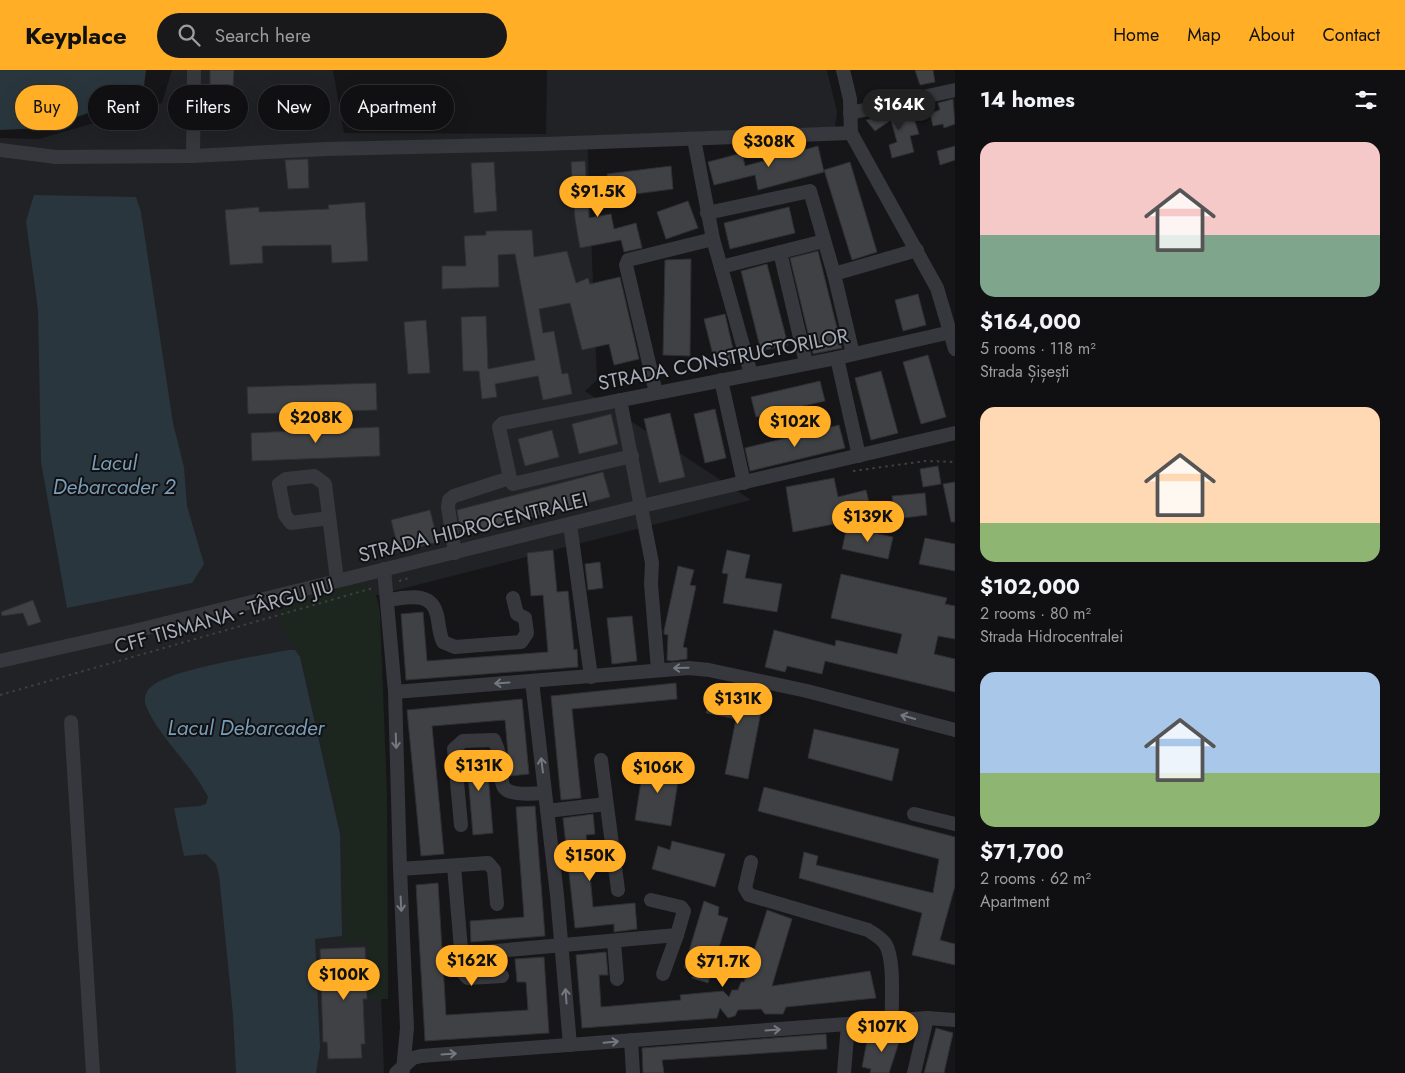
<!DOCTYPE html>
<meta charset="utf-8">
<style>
body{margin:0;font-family:Jost,sans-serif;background:#19191b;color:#f1f3f6;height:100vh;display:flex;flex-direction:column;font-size:19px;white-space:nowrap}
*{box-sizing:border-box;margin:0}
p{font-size:16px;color:#9c9d9f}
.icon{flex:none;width:28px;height:28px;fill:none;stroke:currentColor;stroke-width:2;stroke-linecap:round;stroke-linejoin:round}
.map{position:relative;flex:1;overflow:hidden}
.panel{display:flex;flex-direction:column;background:#101012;width:450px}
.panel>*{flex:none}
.top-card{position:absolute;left:15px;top:15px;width:475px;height:45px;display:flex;gap:10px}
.price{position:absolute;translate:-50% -42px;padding:0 11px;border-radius:18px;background:#ffae26;color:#111;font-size:16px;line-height:32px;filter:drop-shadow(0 1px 2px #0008)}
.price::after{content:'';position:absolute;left:50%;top:30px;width:15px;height:11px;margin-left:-8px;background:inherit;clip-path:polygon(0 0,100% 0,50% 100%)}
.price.current{background:#222;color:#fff}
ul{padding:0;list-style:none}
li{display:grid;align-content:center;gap:10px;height:265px;padding:0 25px}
li span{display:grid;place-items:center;height:155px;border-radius:15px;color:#555}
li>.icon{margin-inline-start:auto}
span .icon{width:90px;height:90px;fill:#fffc;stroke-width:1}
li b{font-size:21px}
h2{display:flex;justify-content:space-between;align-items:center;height:60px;padding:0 25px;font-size:21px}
.chip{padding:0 18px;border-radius:22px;background:#101012;box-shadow:0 5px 20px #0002,0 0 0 1px #303032;font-size:18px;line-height:45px}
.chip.current{background:#ffae26;color:#111}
header{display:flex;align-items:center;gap:30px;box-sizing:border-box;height:70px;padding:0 25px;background:#ffae26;color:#111}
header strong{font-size:24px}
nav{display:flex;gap:28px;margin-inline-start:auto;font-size:18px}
.search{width:350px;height:45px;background:#19191b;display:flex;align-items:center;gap:12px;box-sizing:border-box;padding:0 18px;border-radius:28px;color:#9c9d9f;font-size:19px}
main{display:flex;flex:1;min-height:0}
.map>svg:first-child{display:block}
</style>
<header>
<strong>Keyplace</strong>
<div class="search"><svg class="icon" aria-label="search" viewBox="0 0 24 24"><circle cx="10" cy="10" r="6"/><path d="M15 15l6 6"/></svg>Search here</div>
<nav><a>Home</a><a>Map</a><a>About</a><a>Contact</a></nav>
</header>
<main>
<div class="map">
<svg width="955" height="1003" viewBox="0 0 955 1003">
<rect width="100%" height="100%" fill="#161618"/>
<polygon fill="#212225" points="172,0 333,0 344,63 546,64 547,0 827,0 837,42 835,57 587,66 597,310 585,321 751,430 366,528 384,1003 0,1003 0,68 39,69 162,33"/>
<path fill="#1d261e" d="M 354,514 C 374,514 378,526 380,544 L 387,725 L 388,929 L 371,929 L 368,872 L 344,874 L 342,764 L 301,585 L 289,568 L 275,535 Z"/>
<g fill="#2a363d">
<polygon points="0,0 146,0 143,24 45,58 0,60"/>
<polygon points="34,125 136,127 141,142 173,353 184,397 187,436 204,494 192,513 67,538 41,392 38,240 26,151"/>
<path d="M 288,580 L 295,580 L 300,587 L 340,764 L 342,866 L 315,869 L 320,978 L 316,1003 L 236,1003 L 233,945 L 219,805 L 216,794 L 206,784 L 184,786 L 174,738 L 200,736 L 206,734 L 208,727 C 192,695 158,666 146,636 C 143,629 146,620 152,616 C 172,599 259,586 288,580 Z"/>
</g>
<g fill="#3f4145" stroke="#2f3034">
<polygon points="210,0 234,0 233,19 210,18"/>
<polygon points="915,0 933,0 935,12 920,15"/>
<polygon points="953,29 955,54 944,58 943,54 933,56 930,43 940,40 938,33"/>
<polygon points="911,39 919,64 910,66 914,82 892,88 889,75 897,72 891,50 875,61 866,50"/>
<polygon points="818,76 824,102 758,120 755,105 714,115 708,92 742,83 745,96"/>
<polygon points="955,76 955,90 940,95 937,81"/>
<polygon points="308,89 309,118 288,119 285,90"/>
<polygon points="585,91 589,148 611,144 614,159 636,153 642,178 624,182 621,170 580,178 575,149 571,92"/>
<polygon points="494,92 497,141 474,143 471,93"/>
<polygon points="850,92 877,182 852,190 824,100"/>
<polygon points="671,96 673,119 627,125 627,128 610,129 607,104"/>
<polygon points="688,131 698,158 666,169 657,142"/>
<polygon points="365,132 368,191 332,193 331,175 262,176 263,193 230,195 225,140 259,137 259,142 329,139 328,135"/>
<polygon points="789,137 795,163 730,179 724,153"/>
<polygon points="532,160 534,187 567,181 576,213 588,208 590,214 620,207 639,289 614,295 609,274 582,280 570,233 539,239 543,263 554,261 562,304 568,303 572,324 543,330 538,306 495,314 497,327 482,329 479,301 463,301 461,247 486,246 488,299 535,290 515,184 498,185 499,217 442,219 442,196 466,196 464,166 486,165 486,161"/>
<polygon points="818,181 842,278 813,284 790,188"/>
<polygon points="691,189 690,286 663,285 665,190"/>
<polygon points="767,194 788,275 761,281 741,201"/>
<polygon points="918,224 926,255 903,261 895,230"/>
<polygon points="725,244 736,292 716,297 704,249"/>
<polygon points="426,250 430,303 408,304 404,252"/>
<polygon points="928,285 946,347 921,354 903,292"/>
<polygon points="881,301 898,363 871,370 855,308"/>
<polygon points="820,311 825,331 756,347 751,327"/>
<polygon points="376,313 377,340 248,344 247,317"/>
<polygon points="715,339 726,388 705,393 694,344"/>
<polygon points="670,343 685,407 659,413 644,349"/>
<polygon points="611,344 618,374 579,384 572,354"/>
<polygon points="839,355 845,378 750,401 745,378"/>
<polygon points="379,357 380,386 252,391 251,363"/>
<polygon points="552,360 559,387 525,396 518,369"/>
<polygon points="938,396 941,414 923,417 920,399"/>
<polygon points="603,402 610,427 461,466 457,440"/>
<polygon points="834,408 838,427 866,420 872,444 832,453 834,454 793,462 786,417"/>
<polygon points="955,412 955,452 951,452 943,414"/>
<polygon points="925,423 927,445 895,449 892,426"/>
<polygon points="430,440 438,472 399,482 391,450"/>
<polygon points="847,457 893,467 888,489 842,479"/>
<polygon points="925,468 955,474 955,501 919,494"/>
<polygon points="553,480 557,522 568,521 574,580 577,579 578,597 406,610 401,544 423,542 427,591 548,582 543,525 531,526 527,483"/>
<polygon points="727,480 750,485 745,508 782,514 777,542 723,533 728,504 722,503"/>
<polygon points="600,492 603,518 588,520 585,494"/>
<polygon points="678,496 694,500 690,515 696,516 683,577 687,578 687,589 672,591 667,590 668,565 664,564 664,561"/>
<polygon points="841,504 947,528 945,534 955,536 955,569 938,566 934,584 955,589 955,622 825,591 822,604 787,596 785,602 765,597 774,560 835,576 836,570 897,584 902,564 831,548"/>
<polygon points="33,530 41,552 28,556 23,543 2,546 1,542"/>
<polygon points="632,546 637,591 612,594 607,548"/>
<polygon points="676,613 677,629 572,639 581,728 561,730 551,626"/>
<polygon points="712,616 764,626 748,709 725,704 736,649 706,643"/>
<polygon points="522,629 529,704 510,706 505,650 432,656 444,784 421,786 407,640"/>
<polygon points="814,659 899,679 892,711 808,688"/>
<polygon points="486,680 493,763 473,765 466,681"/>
<polygon points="644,692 680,698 671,756 635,750"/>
<polygon points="764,717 955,767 955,816 940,870 955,874 955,895 912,885 922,843 799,808 804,782 818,786 816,795 933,823 939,789 758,741"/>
<polygon points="535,736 545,866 471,872 470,851 524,847 516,737"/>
<polygon points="593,744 595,764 586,765 593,837 635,833 637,859 614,862 614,854 575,858 563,748"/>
<polygon points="672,771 725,784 715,817 652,799 658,776 670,780"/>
<polygon points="438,813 446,945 528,940 526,912 517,912 515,889 544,887 549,963 425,971 416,815"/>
<polygon points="704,831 719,837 718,845 728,848 708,913 692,908 696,901 684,898"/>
<polygon points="767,840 792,849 772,916 870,901 876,928 786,937 783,944 765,944 761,939 738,940 735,946 728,948 720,938 717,948 582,958 576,885 606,882 608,905 599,905 601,937 681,930 680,925 723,921 729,927 732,920 738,920 741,912 744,912"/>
<polygon points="365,877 367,929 363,929 365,974 361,974 362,988 328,989 327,972 323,972 320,879"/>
<polygon points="936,958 953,963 944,1003 924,1003"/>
<polygon points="883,960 902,963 889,1003 870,1003 871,999 862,997 867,971 880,974"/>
<polygon points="826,964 827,979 662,990 664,1003 643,1003 642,978"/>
</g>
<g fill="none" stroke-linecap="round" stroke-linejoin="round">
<g stroke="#3c3f44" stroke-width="2" stroke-dasharray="2.5 4" stroke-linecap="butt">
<polyline points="853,401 926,391 955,392"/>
<polyline points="399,511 409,508"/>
<polyline points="0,625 373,518"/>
</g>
<g stroke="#36383d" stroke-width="14">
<polyline points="843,0 850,29 851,63 937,218 955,279"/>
<polyline points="850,43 955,20"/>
<polyline points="694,69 713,169 751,304"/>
<polyline points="0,80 56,87 193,86 326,79 544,74 851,63"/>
<polyline points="193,86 194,0"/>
<polyline points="707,143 810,121 834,204 853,284"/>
<polyline points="780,182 806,293"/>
<polyline points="721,197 824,171"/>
<polyline points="834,204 917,180"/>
<polyline points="837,288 859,386"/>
<polyline points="721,310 744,413"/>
<polyline points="656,323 626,195 628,190 713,169"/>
<polyline points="620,330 652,493 651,514 658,600"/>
<polyline points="632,386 513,414 510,408 499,357 503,353 837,288 951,262"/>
<polyline points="329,448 291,453 285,445 279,414 286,409 314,406 325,414 337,510"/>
<polyline points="570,454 591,607"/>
<polyline points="455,483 448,437 449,430 454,426 510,408"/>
<polyline points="384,499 395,622 400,799 407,958 403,1000"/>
<path d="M 387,530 C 407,528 431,520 437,545 C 439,554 439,563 443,572 L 455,577 L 521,572 L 527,563 L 525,548 L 517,544 L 513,528"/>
<polyline points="0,591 134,561 642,436 955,363"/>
<polyline points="532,611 557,825 570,975"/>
<polyline points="395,622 689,598 709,600 807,621 955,660"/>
<polyline points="71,652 93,1003"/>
<polyline points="601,690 618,820"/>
<polyline points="547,741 606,734"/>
<polyline points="914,744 955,754"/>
<path d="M 461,755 L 454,679 L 463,671 L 494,670 C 513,710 480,728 545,723"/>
<path d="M 751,792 L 745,818 L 749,825 L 868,860 C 874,864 882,868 886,875 C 895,892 891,931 892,951"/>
<polyline points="454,796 463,903 468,908 502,906"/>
<polyline points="400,799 488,793 494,800 497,834"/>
<polyline points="614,872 617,909"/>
<polyline points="461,884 677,865 684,841 681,837 651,830"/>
<polyline points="663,904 677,865"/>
<polyline points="631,970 633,1003"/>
<polyline points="396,1003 413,988 421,986 927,948 955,950"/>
<polyline points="844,1003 848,954"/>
<polyline points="914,1003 927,948"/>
</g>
</g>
<defs><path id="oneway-shaft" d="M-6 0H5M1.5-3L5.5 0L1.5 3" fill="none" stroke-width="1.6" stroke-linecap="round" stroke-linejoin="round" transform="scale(1.25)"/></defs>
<g stroke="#747881">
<use href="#oneway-shaft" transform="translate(681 598) rotate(179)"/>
<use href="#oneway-shaft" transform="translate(502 613) rotate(176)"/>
<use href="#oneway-shaft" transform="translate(908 647) rotate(-164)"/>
<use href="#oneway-shaft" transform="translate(396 671) rotate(88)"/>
<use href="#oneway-shaft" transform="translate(542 695) rotate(-97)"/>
<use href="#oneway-shaft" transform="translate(401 834) rotate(87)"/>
<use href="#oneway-shaft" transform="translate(566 926) rotate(-94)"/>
<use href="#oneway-shaft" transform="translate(773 960) rotate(-4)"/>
<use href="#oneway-shaft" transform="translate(611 972) rotate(-5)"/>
<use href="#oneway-shaft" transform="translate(449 984) rotate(-4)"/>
</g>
<g text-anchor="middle" stroke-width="4" stroke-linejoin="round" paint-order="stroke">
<g font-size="20" fill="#a6adb9" stroke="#111113">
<text transform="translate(723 289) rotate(-11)" y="7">STRADA CONSTRUCTORILOR</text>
<text transform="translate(473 457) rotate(-14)" y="7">STRADA HIDROCENTRALEI</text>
<text transform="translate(224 546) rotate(-16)" y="7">CFF TISMANA - TÂRGU JIU</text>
</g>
<g font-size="21" font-style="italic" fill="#7a9db8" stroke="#111113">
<text x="114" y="400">Lacul<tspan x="114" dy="24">Debarcader 2</tspan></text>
<text x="246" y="665">Lacul Debarcader</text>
</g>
</g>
</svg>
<b class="price current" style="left:899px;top:61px">$164K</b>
<b class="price" style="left:769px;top:98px">$308K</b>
<b class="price" style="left:598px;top:148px">$91.5K</b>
<b class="price" style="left:316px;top:374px">$208K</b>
<b class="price" style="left:795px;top:378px">$102K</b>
<b class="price" style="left:868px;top:473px">$139K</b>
<b class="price" style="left:738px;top:655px">$131K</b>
<b class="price" style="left:479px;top:722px">$131K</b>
<b class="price" style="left:658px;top:724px">$106K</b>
<b class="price" style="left:590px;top:812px">$150K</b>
<b class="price" style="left:472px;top:917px">$162K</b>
<b class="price" style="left:723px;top:918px">$71.7K</b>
<b class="price" style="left:344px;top:931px">$100K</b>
<b class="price" style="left:882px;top:983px">$107K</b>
<div class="top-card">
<a class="chip current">Buy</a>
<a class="chip">Rent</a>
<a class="chip">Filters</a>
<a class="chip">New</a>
<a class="chip">Apartment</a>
</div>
</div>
<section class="panel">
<h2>14 homes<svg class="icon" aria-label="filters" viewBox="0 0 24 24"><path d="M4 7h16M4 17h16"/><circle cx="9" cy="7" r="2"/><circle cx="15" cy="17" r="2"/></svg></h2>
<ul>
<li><span style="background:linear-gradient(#f6c9c9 60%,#7fa58c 0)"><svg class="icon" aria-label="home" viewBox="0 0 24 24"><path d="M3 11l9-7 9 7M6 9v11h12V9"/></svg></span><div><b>$164,000</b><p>5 rooms · 118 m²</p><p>Strada Șișești</p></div></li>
<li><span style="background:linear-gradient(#ffd9b3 75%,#8fb573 0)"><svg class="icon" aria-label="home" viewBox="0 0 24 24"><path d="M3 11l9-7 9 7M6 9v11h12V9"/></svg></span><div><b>$102,000</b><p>2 rooms · 80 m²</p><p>Strada Hidrocentralei</p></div></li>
<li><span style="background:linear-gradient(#a9c7e8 65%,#8fb573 0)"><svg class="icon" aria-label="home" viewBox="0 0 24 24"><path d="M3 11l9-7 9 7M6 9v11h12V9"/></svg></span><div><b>$71,700</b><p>2 rooms · 62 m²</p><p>Apartment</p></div></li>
</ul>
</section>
</main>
